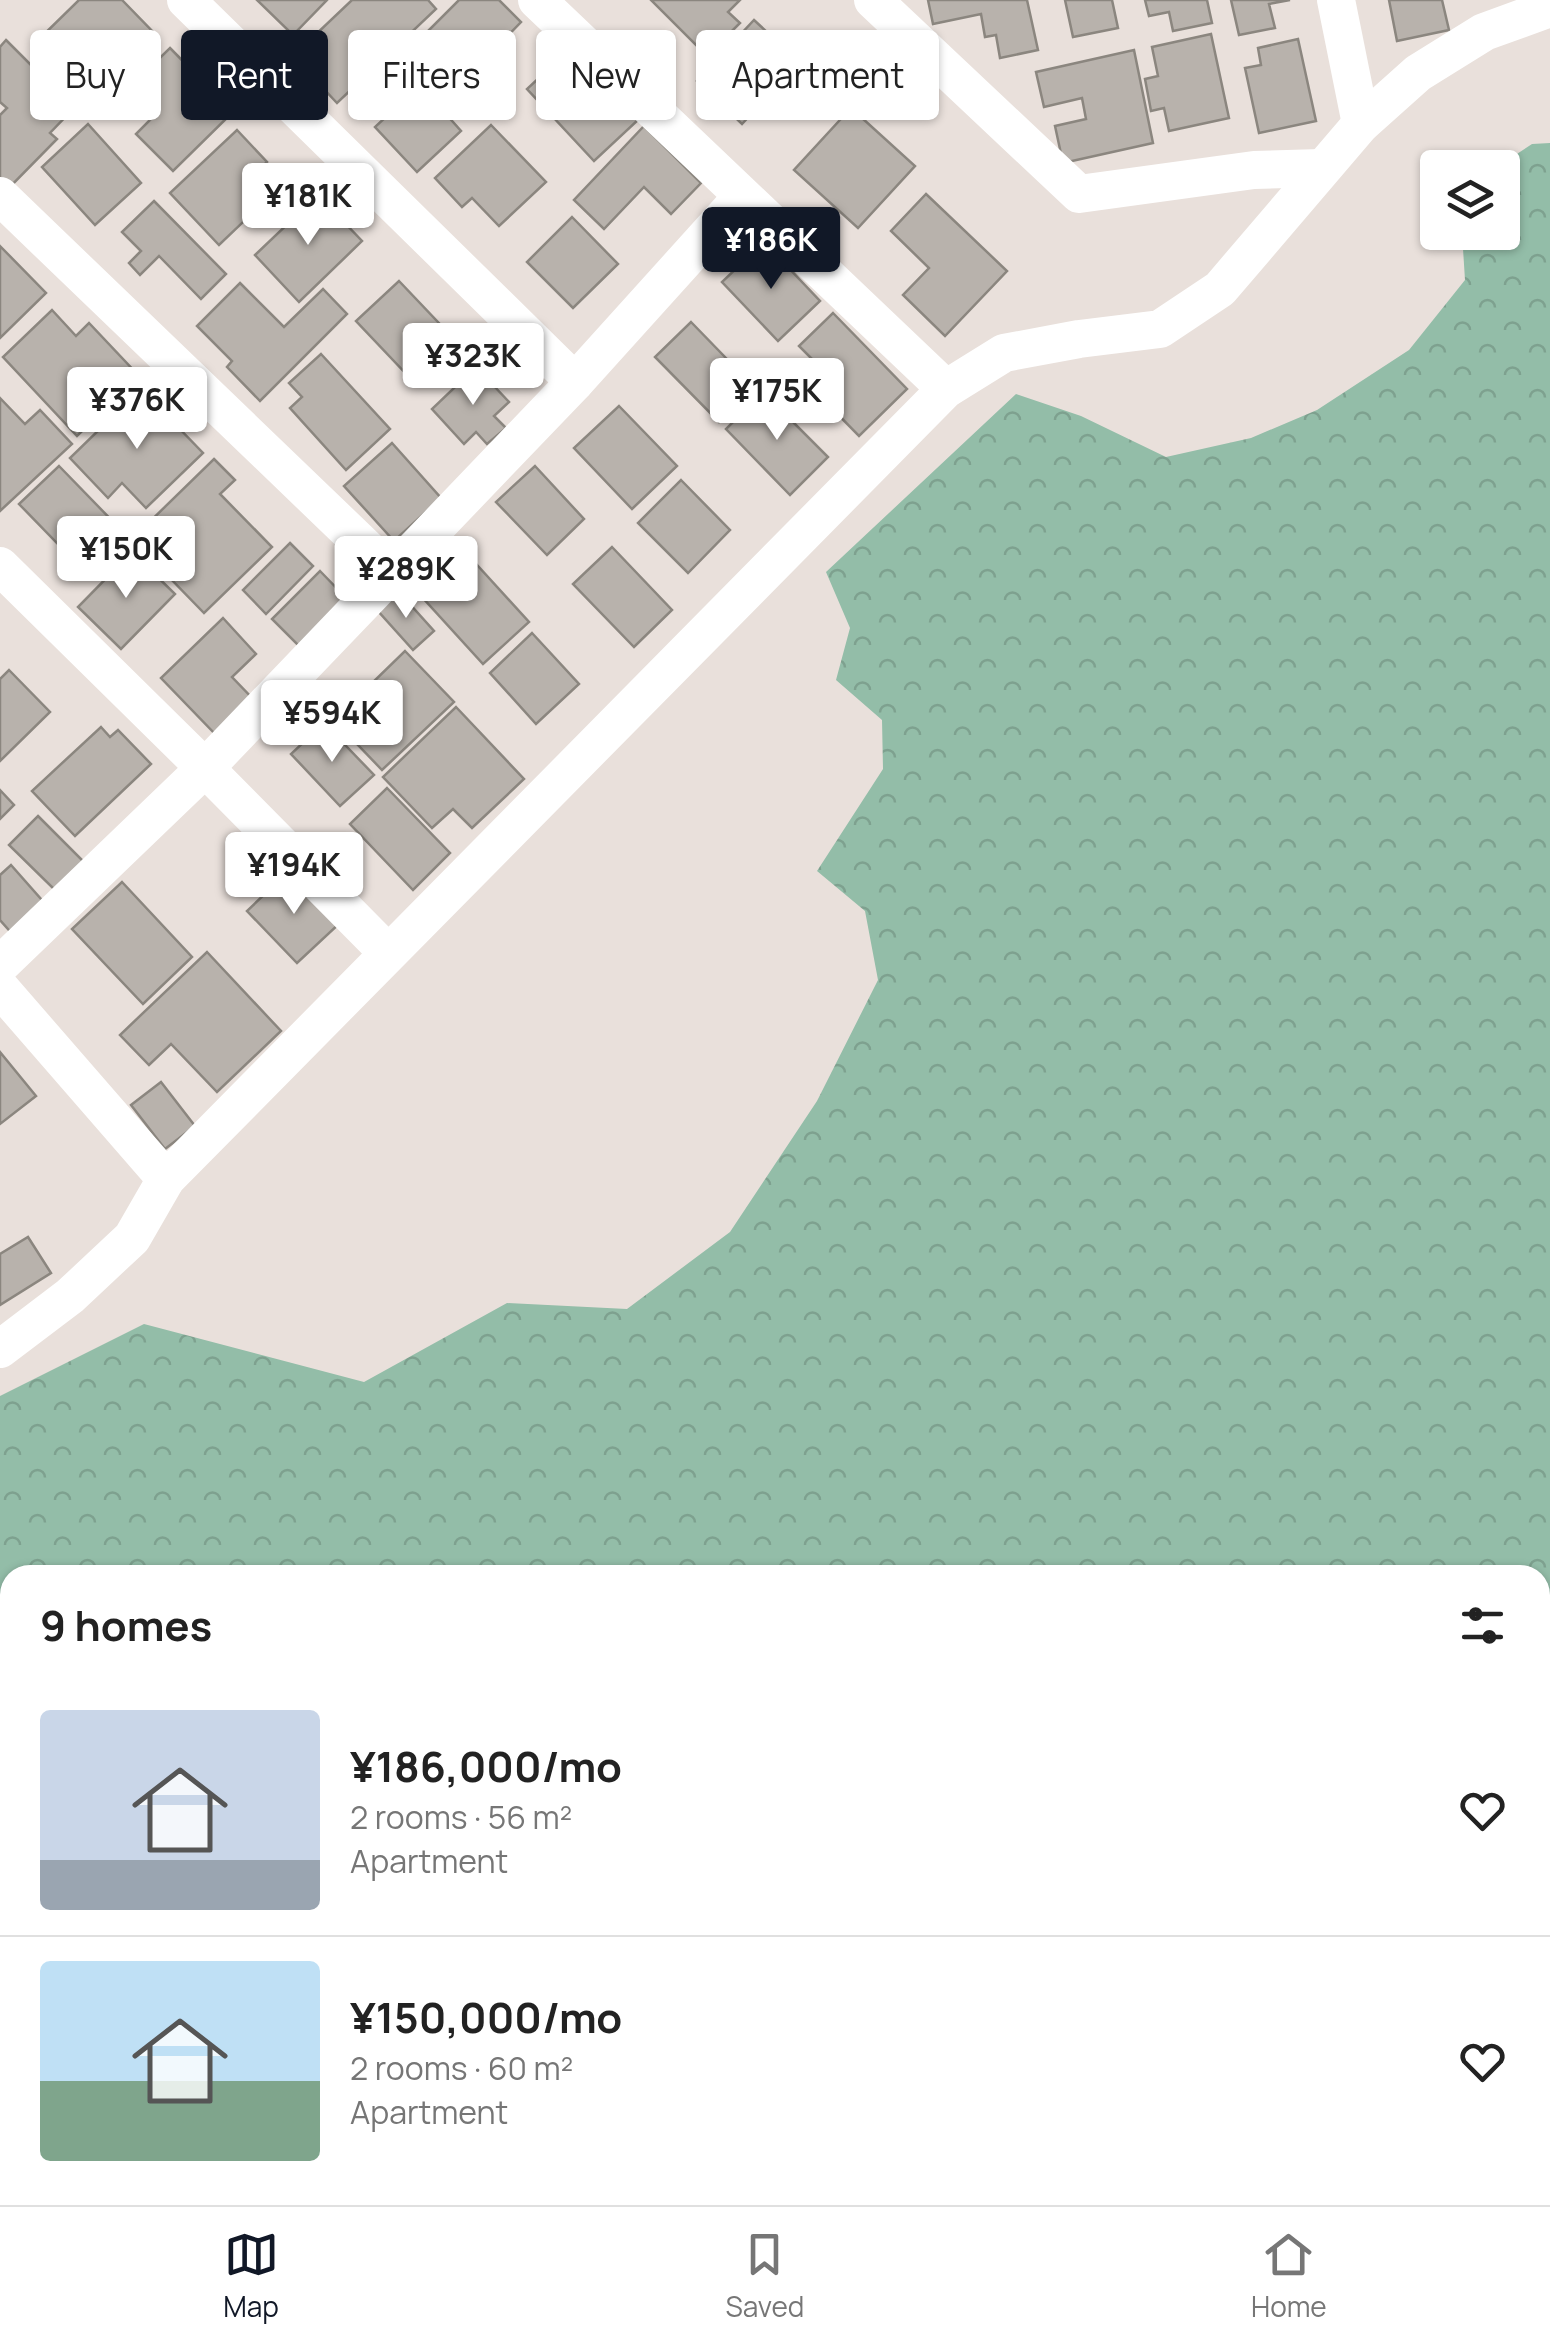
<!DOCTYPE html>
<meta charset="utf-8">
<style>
body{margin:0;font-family:Manrope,sans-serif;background:#f2f2f2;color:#222;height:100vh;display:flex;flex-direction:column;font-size:38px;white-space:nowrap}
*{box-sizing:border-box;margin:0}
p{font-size:32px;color:#767676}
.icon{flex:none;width:55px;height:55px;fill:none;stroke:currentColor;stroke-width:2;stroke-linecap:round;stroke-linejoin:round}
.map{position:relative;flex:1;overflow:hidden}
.details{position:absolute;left:0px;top:1565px;width:1550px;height:640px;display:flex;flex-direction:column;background:#fff;border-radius:30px 30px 0 0;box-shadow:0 2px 8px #0004}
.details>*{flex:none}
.guide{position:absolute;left:30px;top:30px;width:1000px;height:90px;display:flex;gap:20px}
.fabs{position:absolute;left:1420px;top:150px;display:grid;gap:20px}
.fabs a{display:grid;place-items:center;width:100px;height:100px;border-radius:10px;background:#fff;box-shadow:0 2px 8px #0004;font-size:50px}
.price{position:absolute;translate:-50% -85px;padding:0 22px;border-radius:10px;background:#fff;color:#222;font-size:32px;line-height:65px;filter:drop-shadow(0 2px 5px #0008)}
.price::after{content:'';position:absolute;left:50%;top:60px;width:30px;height:22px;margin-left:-15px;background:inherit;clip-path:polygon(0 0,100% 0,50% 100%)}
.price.current{background:#111827;color:#fff}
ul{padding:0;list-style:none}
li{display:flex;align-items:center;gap:30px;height:250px;padding:0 40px}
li+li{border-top:2px solid #e0e0e0}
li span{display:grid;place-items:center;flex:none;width:280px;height:200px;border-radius:10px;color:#555}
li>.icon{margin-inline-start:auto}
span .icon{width:120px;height:120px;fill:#fffc;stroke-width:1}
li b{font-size:42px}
h2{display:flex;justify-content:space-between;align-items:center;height:120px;padding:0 40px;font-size:42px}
.chip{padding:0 35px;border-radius:10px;background:#fff;box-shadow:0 2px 8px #0004;font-size:35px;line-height:90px}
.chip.current{background:#111827;color:#fff}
.dock{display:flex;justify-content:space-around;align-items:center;height:140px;border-top:2px solid #e0e0e0;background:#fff;font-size:28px;color:#767676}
.dock a{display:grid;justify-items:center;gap:5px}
.dock .current{color:#111827}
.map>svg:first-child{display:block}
</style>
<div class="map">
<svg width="1550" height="2205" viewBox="0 0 1550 2205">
<defs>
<pattern id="forest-crowns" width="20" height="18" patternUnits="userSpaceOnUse" patternTransform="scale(2.5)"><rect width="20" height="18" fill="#93bda8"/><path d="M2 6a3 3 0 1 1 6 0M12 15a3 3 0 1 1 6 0" fill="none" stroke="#7ea18f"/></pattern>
</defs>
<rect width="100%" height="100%" fill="#e9e0db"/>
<path fill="url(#forest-crowns)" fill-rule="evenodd" d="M 1550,143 L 1550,2205 L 0,2205 L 0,1396 L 144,1324 L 364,1382 L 507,1303 L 627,1309 L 730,1232 L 817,1101 L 878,980 L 865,911 L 817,871 L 883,769 L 882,720 L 836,680 L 850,628 L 826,572 L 1016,394 L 1081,416 L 1166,457 L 1251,438 L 1317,410 L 1409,350 L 1465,280 L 1462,233 L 1502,232 L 1502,168 L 1497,167 L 1532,144 ZM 10,1575 L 1540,1575 L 1540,2195 L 10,2195 Z"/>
<g fill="#b8b2ac" stroke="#8b867f" stroke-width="2.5">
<polygon points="79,0 122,0 157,36 88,103 33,45"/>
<polygon points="257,0 327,0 293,35"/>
<polygon points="352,0 428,0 436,9 337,103 293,56"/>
<polygon points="459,0 499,0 521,22 462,83 419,40"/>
<polygon points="651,0 740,0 728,12 740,23 707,56"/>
<polygon points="928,0 1027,0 1038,50 1000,58 996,35 985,37 981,14 933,24"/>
<polygon points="1065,0 1112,0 1118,28 1073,37"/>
<polygon points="1145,0 1207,0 1212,23 1173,31 1169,12 1149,16"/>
<polygon points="1231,0 1290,0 1269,4 1275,28 1239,35"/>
<polygon points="1389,0 1442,0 1449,30 1397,41"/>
<polygon points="754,20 799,62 742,124 697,81"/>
<polygon points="1211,34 1229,118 1169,131 1164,108 1151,111 1145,79 1158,76 1152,47"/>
<polygon points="1298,39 1316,121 1259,133 1245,68 1261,65 1258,48"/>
<polygon points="6,40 74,108 50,133 57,139 4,193 0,189 0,115 7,108 0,102 0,47"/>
<polygon points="170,48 233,112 173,171 136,134 153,117 127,90"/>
<polygon points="571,48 638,120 594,161 527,89"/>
<polygon points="1134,50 1153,143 1063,163 1055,126 1086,119 1082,98 1044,107 1036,72"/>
<polygon points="420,85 461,131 417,172 375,127"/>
<polygon points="851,108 915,166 858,228 794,170"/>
<polygon points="88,124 141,183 95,225 42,167"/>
<polygon points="491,125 546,182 499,226 472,198 462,207 435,178"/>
<polygon points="644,126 701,183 671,214 644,187 604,229 574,200"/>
<polygon points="237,130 267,162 247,181 265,201 219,245 170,193"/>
<polygon points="926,194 1007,271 945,336 903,295 929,268 891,231"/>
<polygon points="318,195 362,241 299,302 255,255"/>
<polygon points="154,201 226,274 201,299 159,256 140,275 129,263 141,251 122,232"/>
<polygon points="572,217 618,264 573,308 527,262"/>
<polygon points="764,242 820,301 778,341 722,282"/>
<polygon points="0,246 46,293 0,338"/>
<polygon points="399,281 454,339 411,379 356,321"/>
<polygon points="240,283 284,327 323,289 347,314 260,401 227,367 232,361 197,326"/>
<polygon points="52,310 76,336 89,323 139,376 77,436 3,357"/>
<polygon points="833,313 907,389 859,436 803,379 818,365 799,346"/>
<polygon points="691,322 754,387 719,422 655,357"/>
<polygon points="321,354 390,429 346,470 290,408 302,397 289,383"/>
<polygon points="476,367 509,402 494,416 506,428 487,444 476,432 464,444 432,409"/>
<polygon points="141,389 203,453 146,508 122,483 108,498 70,458"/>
<polygon points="763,392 828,457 790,495 726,429"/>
<polygon points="0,398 25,424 40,410 72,444 0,511"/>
<polygon points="619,406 677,466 632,509 574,448"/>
<polygon points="392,443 441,498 394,541 344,486"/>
<polygon points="214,459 235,480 220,494 272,547 204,613 132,539"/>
<polygon points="59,466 126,535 87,574 19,504"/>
<polygon points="535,466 584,519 547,555 496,502"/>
<polygon points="681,480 730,530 688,573 638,523"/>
<polygon points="290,543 313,566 266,614 243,590"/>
<polygon points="612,547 672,610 634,647 573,584"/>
<polygon points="132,552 175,594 121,649 78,607"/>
<polygon points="468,555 529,622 483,664 422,597"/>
<polygon points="320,571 350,602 303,650 272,619"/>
<polygon points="399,592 434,631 413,650 378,611"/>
<polygon points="223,618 256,654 232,677 255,701 218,737 161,678"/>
<polygon points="532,633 579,684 536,724 490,673"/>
<polygon points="405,651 454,702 382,770 334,720"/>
<polygon points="9,670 50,712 0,761 0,679"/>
<polygon points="456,707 524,779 472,828 453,809 432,828 383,777"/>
<polygon points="324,723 374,775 340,806 291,754"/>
<polygon points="101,727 110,737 118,730 151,764 75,836 32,791"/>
<polygon points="387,788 450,853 413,890 350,824"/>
<polygon points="0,790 14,805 0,819"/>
<polygon points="38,816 87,865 59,894 9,845"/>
<polygon points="11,865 48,907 15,937 0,920 0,875"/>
<polygon points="290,870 341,922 297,963 247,911"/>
<polygon points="122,882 192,957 143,1004 72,929"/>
<polygon points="207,952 281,1031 217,1092 171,1044 149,1065 120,1035"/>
<polygon points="0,1052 36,1096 0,1124"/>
<polygon points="161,1082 195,1126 165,1149 131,1105"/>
<polygon points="28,1237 51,1273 0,1305 0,1254"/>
</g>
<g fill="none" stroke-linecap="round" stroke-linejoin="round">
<g stroke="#fff" stroke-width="38">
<polyline points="186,0 575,382"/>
<polyline points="537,0 946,389"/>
<polyline points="873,0 1079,194 1254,170 1321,168"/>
<polyline points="1336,0 1361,124"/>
<polyline points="0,196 391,572"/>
<polyline points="0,566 205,768 388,953"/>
<polyline points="0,965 205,768 575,382 742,197"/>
<polyline points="0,988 166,1179"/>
<polyline points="0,1349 70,1296 132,1238 166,1179 946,389 1004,353 1079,339 1160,329 1220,289 1361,124 1418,73 1484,32 1550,8"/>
<polyline points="0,1624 10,1643"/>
<polyline points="291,2195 297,2205"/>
</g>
</g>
</svg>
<div class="fabs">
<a><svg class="icon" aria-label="layers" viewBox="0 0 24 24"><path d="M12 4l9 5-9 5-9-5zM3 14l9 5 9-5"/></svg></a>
</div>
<b class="price" style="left:308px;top:248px">¥181K</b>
<b class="price current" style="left:771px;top:292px">¥186K</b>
<b class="price" style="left:473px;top:408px">¥323K</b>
<b class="price" style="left:777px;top:443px">¥175K</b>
<b class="price" style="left:137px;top:452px">¥376K</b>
<b class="price" style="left:126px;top:601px">¥150K</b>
<b class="price" style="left:406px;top:621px">¥289K</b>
<b class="price" style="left:332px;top:765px">¥594K</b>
<b class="price" style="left:294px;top:917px">¥194K</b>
<div class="guide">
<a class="chip">Buy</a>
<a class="chip current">Rent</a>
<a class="chip">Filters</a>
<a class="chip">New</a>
<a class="chip">Apartment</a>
</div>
<section class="details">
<h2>9 homes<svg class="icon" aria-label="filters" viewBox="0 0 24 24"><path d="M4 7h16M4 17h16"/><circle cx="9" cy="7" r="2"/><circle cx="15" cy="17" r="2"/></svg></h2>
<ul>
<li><span style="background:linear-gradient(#c9d6e8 75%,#9aa5b1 0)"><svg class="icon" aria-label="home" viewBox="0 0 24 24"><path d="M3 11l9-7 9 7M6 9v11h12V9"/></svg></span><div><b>¥186,000/mo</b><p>2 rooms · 56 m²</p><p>Apartment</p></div><svg class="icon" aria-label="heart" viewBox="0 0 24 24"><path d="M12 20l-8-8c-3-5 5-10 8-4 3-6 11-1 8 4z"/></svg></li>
<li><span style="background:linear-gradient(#bfe0f5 60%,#7fa58c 0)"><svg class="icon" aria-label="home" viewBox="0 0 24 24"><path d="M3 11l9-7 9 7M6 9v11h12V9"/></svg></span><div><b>¥150,000/mo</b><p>2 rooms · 60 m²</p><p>Apartment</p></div><svg class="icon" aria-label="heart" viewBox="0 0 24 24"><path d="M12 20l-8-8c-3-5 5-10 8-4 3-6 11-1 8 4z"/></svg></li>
</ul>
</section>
</div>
<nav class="dock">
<a class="current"><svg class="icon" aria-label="map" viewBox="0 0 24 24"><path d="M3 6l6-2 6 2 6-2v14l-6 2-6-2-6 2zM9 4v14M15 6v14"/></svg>Map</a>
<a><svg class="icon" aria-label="saved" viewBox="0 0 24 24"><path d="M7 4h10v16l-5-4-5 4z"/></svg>Saved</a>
<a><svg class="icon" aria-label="home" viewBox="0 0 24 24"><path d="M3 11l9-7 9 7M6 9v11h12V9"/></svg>Home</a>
</nav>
